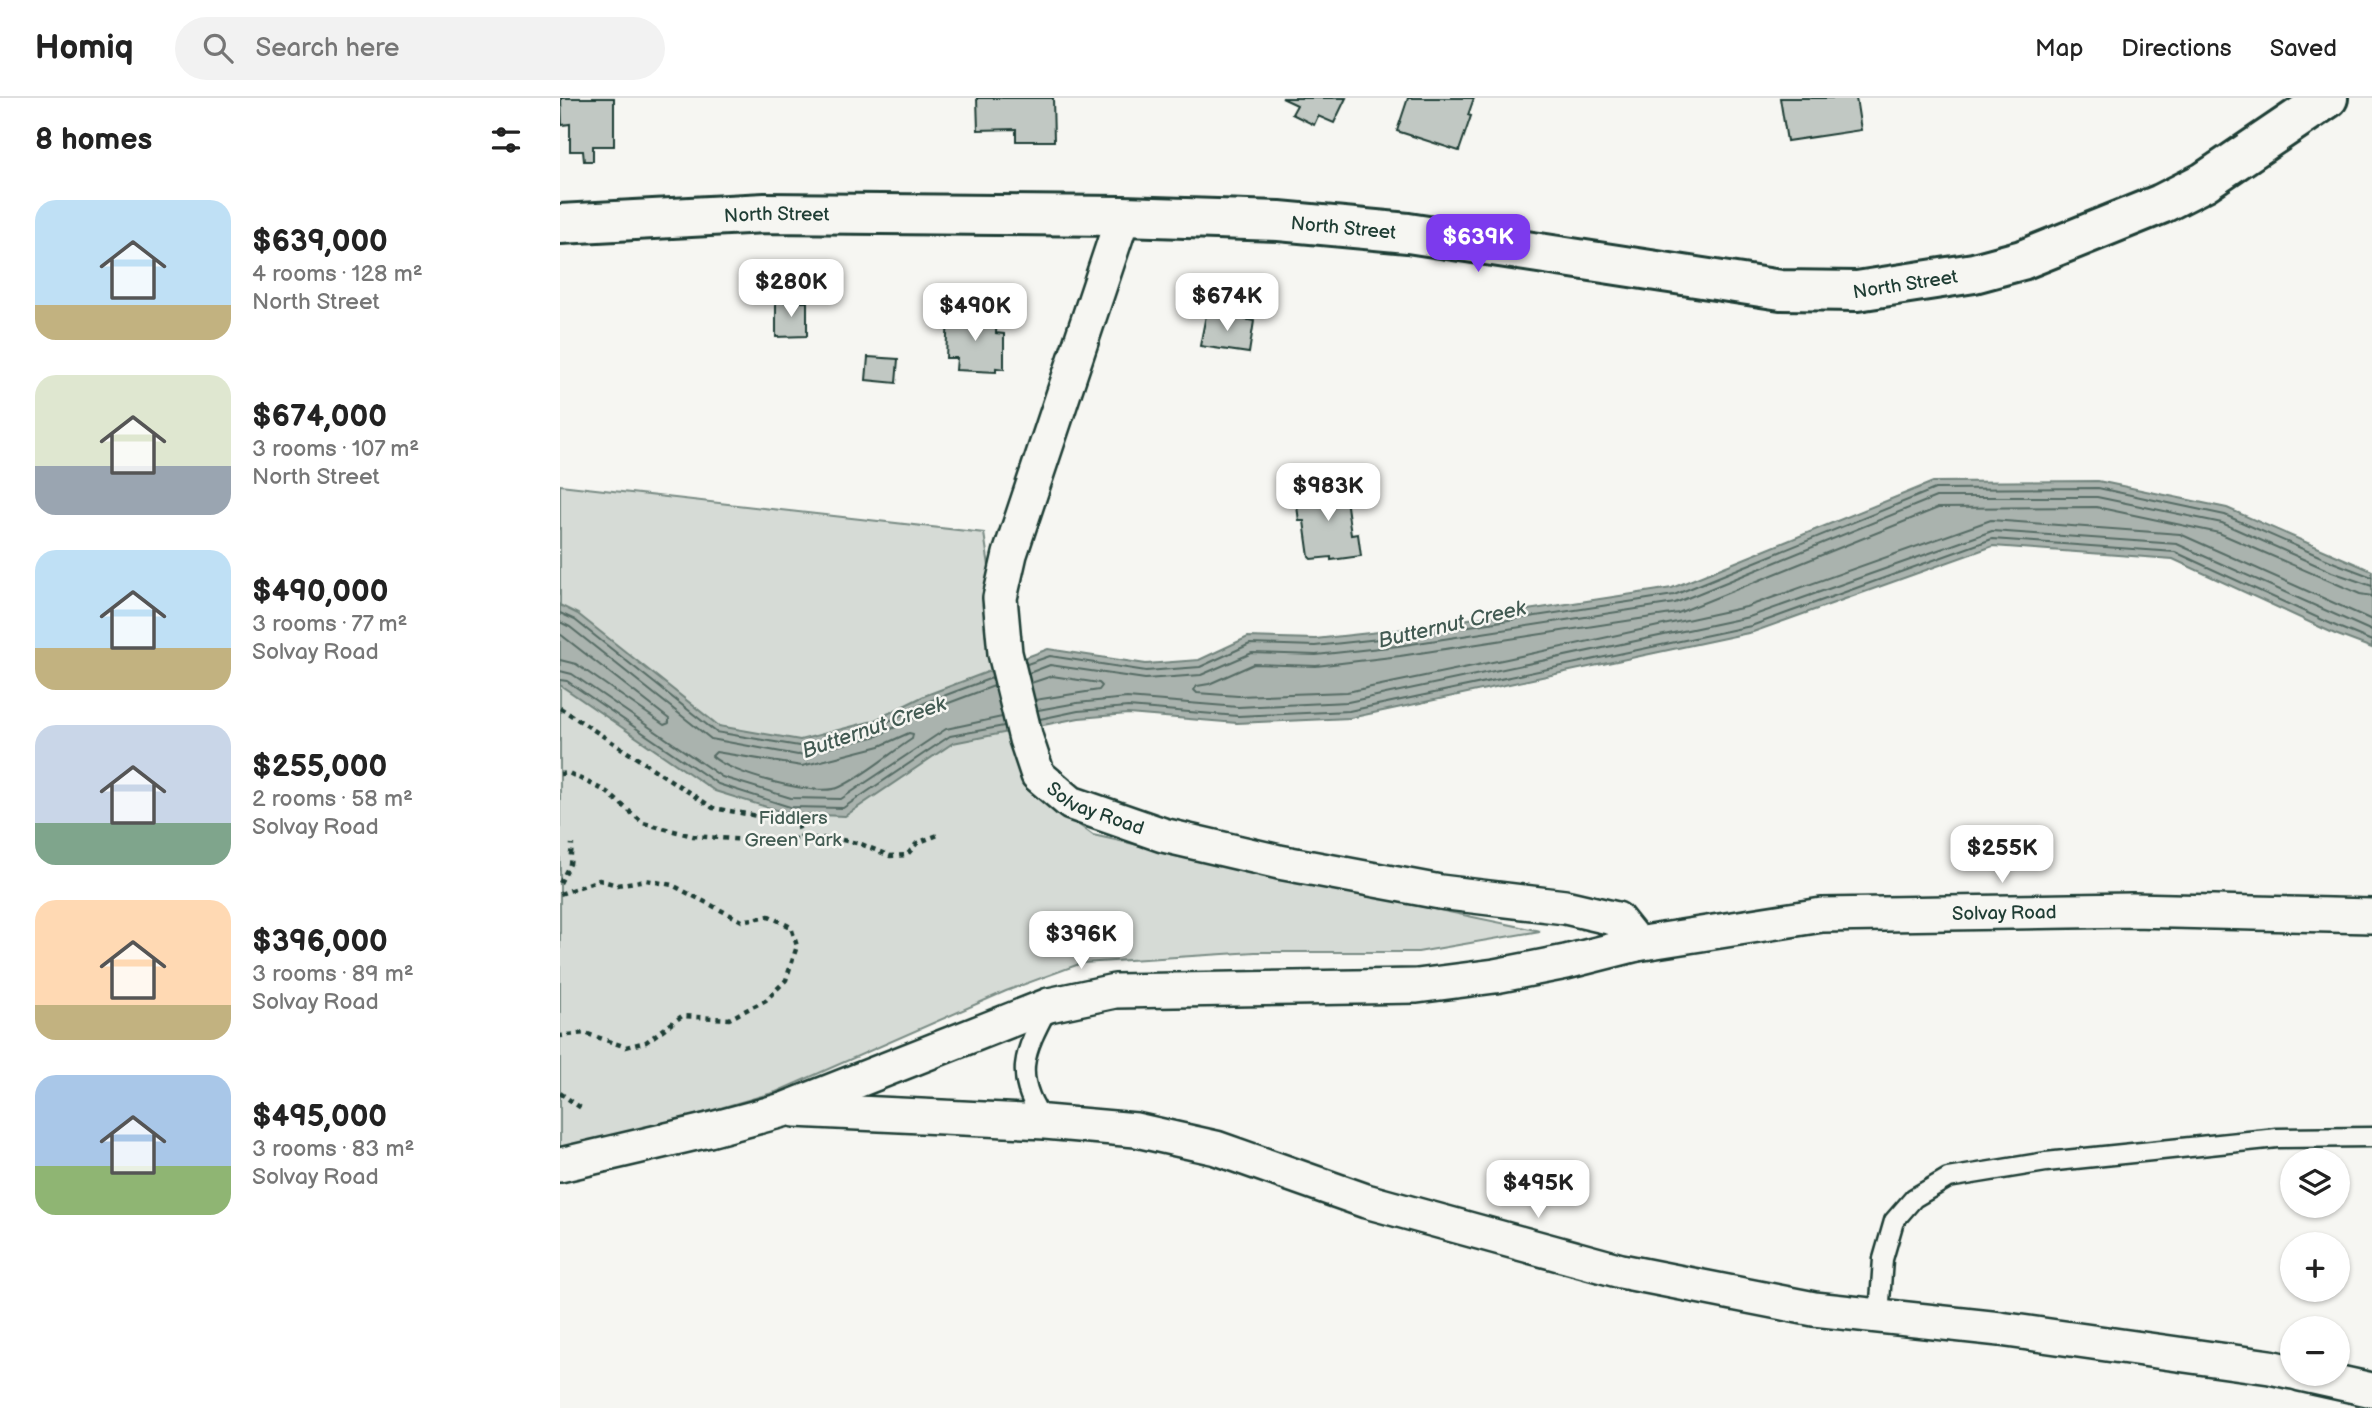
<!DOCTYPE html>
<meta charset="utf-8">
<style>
body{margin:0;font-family:"Balsamiq Sans",sans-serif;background:#f2f2f2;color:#222;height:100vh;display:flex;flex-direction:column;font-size:26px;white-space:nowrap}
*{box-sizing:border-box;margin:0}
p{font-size:23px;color:#767676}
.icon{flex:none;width:38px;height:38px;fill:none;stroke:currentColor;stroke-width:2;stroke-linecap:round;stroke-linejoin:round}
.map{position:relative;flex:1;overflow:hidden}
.sheet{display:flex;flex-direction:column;background:#fff;width:560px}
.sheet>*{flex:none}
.fabs{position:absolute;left:1720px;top:1050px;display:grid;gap:14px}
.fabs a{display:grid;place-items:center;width:70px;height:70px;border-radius:50%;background:#fff;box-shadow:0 2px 5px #0004;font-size:35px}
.price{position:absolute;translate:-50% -60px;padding:0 16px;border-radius:14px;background:#fff;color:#222;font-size:23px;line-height:46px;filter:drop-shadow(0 2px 4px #0008)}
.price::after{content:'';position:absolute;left:50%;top:42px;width:21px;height:16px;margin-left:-10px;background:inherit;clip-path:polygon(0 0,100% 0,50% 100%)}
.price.current{background:#7c3aed;color:#fff}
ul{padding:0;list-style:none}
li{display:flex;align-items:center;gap:21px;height:175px;padding:0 35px}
li span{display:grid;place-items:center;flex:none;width:196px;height:140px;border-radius:21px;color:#555}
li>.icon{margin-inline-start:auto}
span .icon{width:84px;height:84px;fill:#fffc;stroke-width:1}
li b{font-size:30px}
h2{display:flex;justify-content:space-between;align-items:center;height:84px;padding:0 35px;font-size:30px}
header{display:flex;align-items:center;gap:42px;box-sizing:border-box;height:98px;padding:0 35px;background:#fff;border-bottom:2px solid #e0e0e0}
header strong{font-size:33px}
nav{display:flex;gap:38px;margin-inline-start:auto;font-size:24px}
.search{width:490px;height:63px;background:#f2f2f2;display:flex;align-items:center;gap:18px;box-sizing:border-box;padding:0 24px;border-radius:38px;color:#767676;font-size:26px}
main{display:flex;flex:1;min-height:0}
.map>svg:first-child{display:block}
</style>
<header>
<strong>Homiq</strong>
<div class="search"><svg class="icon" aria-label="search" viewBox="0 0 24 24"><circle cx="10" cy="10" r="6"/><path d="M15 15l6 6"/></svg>Search here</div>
<nav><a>Map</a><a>Directions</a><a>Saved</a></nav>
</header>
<main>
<section class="sheet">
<h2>8 homes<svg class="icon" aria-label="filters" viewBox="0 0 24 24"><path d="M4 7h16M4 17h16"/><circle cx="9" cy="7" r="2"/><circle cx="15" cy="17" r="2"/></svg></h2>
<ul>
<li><span style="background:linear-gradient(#bfe0f5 75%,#c2b280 0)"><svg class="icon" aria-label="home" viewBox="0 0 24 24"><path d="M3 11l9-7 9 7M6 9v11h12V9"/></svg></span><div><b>$639,000</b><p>4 rooms · 128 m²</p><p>North Street</p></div></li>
<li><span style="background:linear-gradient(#dfe7d0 65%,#9aa5b1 0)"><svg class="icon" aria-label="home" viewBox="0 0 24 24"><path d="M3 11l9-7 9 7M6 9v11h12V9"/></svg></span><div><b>$674,000</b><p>3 rooms · 107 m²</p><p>North Street</p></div></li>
<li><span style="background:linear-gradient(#bfe0f5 70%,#c2b280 0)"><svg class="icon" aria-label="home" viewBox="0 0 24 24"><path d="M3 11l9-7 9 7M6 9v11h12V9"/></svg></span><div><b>$490,000</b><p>3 rooms · 77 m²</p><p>Solvay Road</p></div></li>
<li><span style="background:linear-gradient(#c9d6e8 70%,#7fa58c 0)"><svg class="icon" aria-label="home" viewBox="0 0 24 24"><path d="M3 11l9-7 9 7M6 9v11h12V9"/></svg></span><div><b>$255,000</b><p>2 rooms · 58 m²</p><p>Solvay Road</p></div></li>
<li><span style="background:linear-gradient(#ffd9b3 75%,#c2b280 0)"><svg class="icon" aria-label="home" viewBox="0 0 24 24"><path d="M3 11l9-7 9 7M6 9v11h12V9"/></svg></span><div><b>$396,000</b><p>3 rooms · 89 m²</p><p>Solvay Road</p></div></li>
<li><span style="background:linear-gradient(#a9c7e8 65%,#8fb573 0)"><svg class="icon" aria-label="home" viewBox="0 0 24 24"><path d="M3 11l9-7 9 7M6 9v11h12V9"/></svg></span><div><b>$495,000</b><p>3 rooms · 83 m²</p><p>Solvay Road</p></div></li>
</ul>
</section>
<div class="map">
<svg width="1812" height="1310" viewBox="0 0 1812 1310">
<rect width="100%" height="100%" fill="#f6f6f2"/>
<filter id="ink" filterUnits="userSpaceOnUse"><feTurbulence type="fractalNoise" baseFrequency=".0143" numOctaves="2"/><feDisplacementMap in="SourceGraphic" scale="14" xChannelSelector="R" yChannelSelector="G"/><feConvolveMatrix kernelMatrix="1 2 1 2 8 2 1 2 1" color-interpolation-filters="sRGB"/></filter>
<g filter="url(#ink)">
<polygon fill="#d6dbd6" stroke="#7a8c85" stroke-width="2" points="0,387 424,435 462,686 533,737 783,792 980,833 858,854 695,854 522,865 446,893 216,994 49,1042 0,1049"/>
<polygon fill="#aab3ae" stroke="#72847d" stroke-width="2" points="1538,383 1667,410 1812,473 1812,550 1775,536 1613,461 1433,448 1193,534 790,620 677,625 568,616 519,620 393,645 285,718 229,716 155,693 0,587 0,507 18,516 159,628 240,642 313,623 364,598 488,551 586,566 639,562 688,539 755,541 837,532 1112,490 1373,384"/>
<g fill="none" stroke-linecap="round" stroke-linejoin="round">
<g stroke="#576c65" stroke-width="2">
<polyline points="1812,498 1800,496 1659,435 1536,409 1378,410 1118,515 840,558 756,568 694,566 649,586 637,588 634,592 637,595 678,598 787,594 947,561 1186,509 1431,422 1620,436 1812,522"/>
<polyline points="0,515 15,522 156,634 239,648 315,630 367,604 432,580"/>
<polyline points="0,524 10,529 151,641 238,657 317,638 370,612 434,588"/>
<polyline points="0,536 109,621 109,625 104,627 16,566 0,562"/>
<polyline points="467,566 490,558 586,573 640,569 690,546 755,548 837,539 1114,497 1375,391 1538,390 1665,417 1775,465 1812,479"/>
<polyline points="0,573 12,576 162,679 231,700 281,701 386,631 442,619"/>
<polyline points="469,575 490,567 585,581 641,577 692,555 756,557 838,548 1115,505 1376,399 1537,399 1662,425 1772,474 1812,488"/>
<polyline points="0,582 7,583 158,686 230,709 283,710 390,638 444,628"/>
<polyline points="471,585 492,578 539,585 542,588 539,592 475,602"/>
<polyline points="478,612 517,605 567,600 678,609 788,604 1189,519 1432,433 1617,446 1812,533"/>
<polyline points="480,621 518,613 568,609 678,618 789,613 1191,528 1432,441 1615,454 1778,529 1812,543"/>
<path d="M 349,635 L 353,636 L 352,641 C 329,656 305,677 280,689 C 258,700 168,675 152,658 L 156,654 L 242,668 L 320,648 Z"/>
</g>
</g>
<g fill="#c1c8c3" stroke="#1f3d34" stroke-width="2">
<polygon points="1,0 54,0 54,48 33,48 33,63 24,63 23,53 10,53 10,26 2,27"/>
<polygon points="417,0 493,0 494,43 456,43 456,31 418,32"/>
<polygon points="722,0 786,0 774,25 758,18 754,27 732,16 737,7"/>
<polygon points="848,0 914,0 908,17 911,18 899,53 837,33"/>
<polygon points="1220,0 1296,0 1301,32 1227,43"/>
<polygon points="216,204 247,204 247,238 216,239"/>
<polygon points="647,212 657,214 657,216 694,223 689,255 640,248"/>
<polygon points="388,216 437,217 436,235 444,236 444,271 436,270 436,274 396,272 397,260 386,260"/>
<polygon points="308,259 338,261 336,285 306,282"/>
<polygon points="766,384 767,389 784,386 791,437 798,436 801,458 771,462 771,459 751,461 749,459 744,423 739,423 737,408 742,407 740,393 755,391 754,385"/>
</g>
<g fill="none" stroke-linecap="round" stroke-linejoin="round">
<defs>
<g id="service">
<path d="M 485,1024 C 452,979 464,954 488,909"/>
<polyline points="1319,1218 1323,1161 1334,1123 1354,1100 1388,1080 1486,1064 1717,1040 1812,1039"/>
</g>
<g id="minor">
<path id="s1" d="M 563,118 L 450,456 L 440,500 L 445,555 L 466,641 L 478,677 L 511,705 L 603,737 L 719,764 L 880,794 L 1005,809 L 1057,821 L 1077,846"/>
<polyline points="235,1012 485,1024 576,1032 656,1050 806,1103 1061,1173 1254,1211 1440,1231 1710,1269 1732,1274"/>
<path id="s2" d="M 0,1067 L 149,1032 L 223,1012 L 489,907 L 555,893 L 857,888 L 935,878 L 1006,864 L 1077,846 L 1262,817 L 1572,812 L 1812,818"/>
<polyline points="1740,1276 1812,1292"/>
</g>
<g id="tertiary">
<path id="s3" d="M 0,126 L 205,115 L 563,118 L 719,123 L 848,135 L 1221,192 L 1297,193 L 1414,175 L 1462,162 L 1601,106 L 1644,84 L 1768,0"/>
</g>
</defs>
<use href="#service" stroke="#1f3d34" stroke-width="23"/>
<use href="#minor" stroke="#1f3d34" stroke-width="38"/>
<use href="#tertiary" stroke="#1f3d34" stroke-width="44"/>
<g stroke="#1f3d34" stroke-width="4.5" stroke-dasharray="5 5" stroke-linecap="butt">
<polyline points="0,610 153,710 237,725 243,742"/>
<polyline points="0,676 9,675 47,694 83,725 133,738 187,742 273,740 301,746 330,758 347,757 357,745 378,737"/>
<polyline points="0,785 10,766 12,746"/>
<polyline points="0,796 39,782 57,787 86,782 112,787 182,823 209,818 231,829 237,848 226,882 206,902 169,921 122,918 86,944 66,949 25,935 0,938"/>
<polyline points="0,995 21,1010"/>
</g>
<use href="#service" stroke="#f6f6f2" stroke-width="18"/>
<use href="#minor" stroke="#f6f6f2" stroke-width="33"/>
<use href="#tertiary" stroke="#f6f6f2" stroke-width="38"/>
</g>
</g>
<g text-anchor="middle" stroke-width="5" stroke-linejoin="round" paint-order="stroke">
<g font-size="19" fill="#1f3d34" stroke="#f6f6f2">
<text dy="7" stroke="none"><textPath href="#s3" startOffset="217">North Street</textPath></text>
<text dy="7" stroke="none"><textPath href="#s3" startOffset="784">North Street</textPath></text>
<text dy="7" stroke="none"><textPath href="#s3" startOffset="1351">North Street</textPath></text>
<text dy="7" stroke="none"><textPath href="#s1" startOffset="651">Solvay Road</textPath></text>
<text dy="7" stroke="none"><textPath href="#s2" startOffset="1479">Solvay Road</textPath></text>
</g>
<g font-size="19" fill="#445d54" stroke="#f6f6f2">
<text x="233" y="726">Fiddlers<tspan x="233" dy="22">Green Park</tspan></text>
</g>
<g font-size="21" font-style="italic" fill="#425a52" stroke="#f6f6f2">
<text transform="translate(892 526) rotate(-13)" y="7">Butternut Creek</text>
<text transform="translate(314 629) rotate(-19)" y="7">Butternut Creek</text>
</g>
</g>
</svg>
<div class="fabs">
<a><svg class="icon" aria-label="layers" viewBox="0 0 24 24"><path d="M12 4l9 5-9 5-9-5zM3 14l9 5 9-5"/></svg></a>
<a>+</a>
<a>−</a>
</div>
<b class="price current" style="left:918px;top:176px">$639K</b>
<b class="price" style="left:231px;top:221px">$280K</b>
<b class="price" style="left:667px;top:235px">$674K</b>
<b class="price" style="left:415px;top:245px">$490K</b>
<b class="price" style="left:768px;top:425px">$983K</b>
<b class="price" style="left:1442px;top:787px">$255K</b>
<b class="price" style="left:521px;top:873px">$396K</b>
<b class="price" style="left:978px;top:1122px">$495K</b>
</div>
</main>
